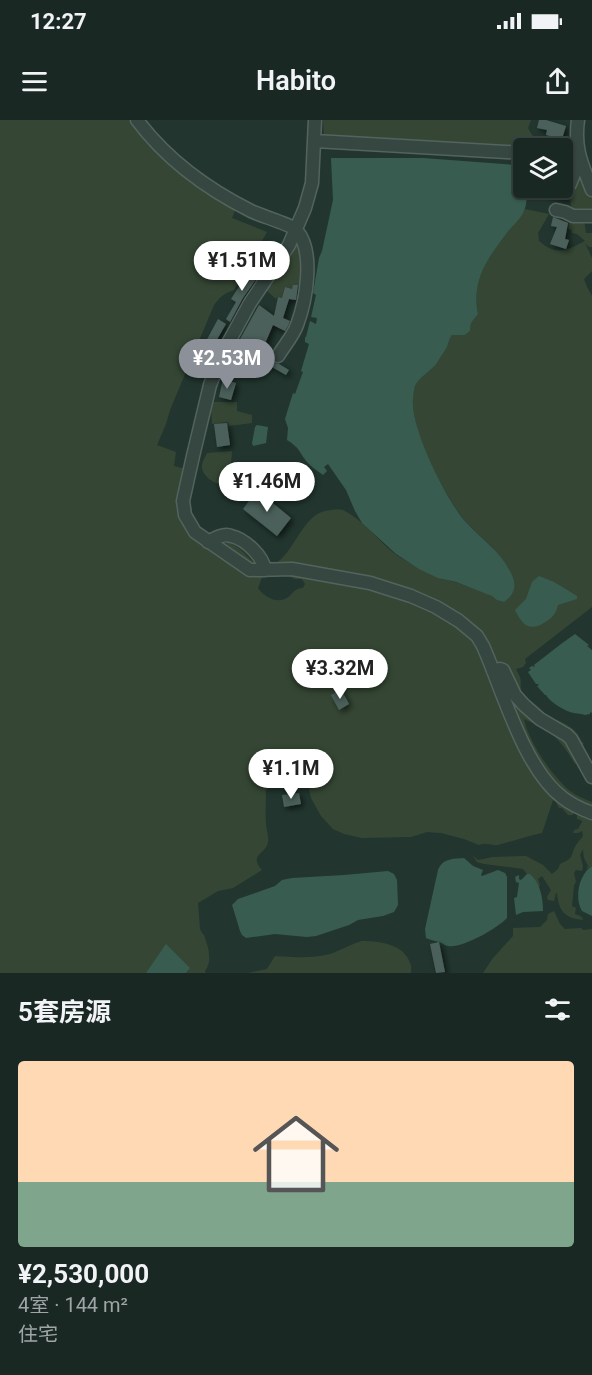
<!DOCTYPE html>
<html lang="zh">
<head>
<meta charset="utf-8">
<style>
  :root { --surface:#1a2823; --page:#23302b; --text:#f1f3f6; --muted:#9fa6a6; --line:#384441; --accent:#8c9099 }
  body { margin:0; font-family:Roboto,"Noto Sans SC",sans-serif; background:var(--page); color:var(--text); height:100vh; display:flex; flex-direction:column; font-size:22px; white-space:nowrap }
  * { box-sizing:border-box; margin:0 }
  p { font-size:20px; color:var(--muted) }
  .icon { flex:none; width:33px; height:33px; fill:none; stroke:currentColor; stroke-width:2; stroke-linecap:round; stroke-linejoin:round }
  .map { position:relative; height:853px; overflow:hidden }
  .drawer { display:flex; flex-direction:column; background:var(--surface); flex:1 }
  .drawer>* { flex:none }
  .controls { position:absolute; left:513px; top:18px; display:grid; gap:12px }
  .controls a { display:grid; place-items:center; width:60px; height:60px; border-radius:6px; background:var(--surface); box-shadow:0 2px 4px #0004,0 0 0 2px var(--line); font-size:30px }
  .price { position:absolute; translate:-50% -51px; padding:0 14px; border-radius:21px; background:#fff; color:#222; font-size:20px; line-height:39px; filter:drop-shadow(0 2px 3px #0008) }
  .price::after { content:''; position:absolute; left:50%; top:36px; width:18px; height:14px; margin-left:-9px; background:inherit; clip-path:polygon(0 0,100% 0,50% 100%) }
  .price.active { background:var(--accent); color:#fff }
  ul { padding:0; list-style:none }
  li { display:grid; align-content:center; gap:12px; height:318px; padding:0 18px }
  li+li { border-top:2px solid var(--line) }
  li span { display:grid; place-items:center; height:186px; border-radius:6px; color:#555 }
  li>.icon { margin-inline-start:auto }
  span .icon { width:108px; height:108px; fill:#fffc; stroke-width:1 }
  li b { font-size:26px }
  h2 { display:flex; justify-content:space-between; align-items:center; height:72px; padding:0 18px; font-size:26px }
  .status { display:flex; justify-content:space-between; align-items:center; height:42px; padding:0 30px; background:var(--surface); direction:ltr }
  .status svg { height:16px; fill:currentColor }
  header { display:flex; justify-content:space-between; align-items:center; height:78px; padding:0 18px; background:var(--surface); font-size:27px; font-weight:600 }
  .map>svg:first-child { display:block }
  .green { fill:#354734; fill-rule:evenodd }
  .water { fill:#385d50 }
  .building { fill:#4b615a; filter:url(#shadow) }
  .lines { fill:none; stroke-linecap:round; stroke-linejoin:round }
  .minor-casing { stroke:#53645f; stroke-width:15 }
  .minor { stroke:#364641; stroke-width:12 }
</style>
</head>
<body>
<div class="status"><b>12:27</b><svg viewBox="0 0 49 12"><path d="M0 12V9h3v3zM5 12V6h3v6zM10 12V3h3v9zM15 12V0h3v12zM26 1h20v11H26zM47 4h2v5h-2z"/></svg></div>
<header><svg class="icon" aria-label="menu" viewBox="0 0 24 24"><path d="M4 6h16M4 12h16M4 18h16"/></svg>Habito<svg class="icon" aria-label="share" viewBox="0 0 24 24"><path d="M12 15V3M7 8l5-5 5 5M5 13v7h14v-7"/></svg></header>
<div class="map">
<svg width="592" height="853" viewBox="0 0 592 853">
  <defs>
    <filter id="shadow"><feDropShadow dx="3" dy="3" stdDeviation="3" flood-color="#0009"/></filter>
  </defs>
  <rect width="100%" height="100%" fill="#22362f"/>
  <!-- green -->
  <path class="green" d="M 0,0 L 131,0 C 145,19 161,38 179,53 C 195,68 217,78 236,88 L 232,98 L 267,112 L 234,170 C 224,173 220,177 214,185 L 170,290 L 166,304 L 157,325 L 176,332 L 174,346 L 186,349 C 183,358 179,367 177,376 C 172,396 189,418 207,425 C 246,411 243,451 271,445 C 291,441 301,396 325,391 C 330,390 338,388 343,390 C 364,400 377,420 395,434 C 403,440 431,455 440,458 C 449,461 457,462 466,466 C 474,469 484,471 492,476 C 497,478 498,481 504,482 L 510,451 C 504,443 498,434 491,426 C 481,416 470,408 462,397 C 443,371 402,297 415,266 C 419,257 431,251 437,243 C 440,238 444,232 447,227 C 449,222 449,219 452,215 L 465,215 L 470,211 L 471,203 L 478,194 C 471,161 488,136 508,112 C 514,104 520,98 525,89 L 549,94 L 538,113 L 539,121 C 556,136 566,131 585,121 L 577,114 L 572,113 L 571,110 L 568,109 L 570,99 L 584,100 L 586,113 L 592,113 L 592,127 L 589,127 L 585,123 L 592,138 L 592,151 L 584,159 L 587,167 L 592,176 L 592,487 L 525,539 L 526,543 L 523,547 L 516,549 C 517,552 519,554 520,557 C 522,563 519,568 523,575 C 531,592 559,598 573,609 C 579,614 580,620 584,624 L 573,631 L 580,641 L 575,644 C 567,630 556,615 542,607 C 536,604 529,602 524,599 C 528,621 553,657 570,671 C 577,676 584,679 592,682 L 592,746 L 586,749 L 588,746 L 584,738 L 583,729 L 580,735 L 583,746 L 582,751 L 576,750 L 574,753 L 576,762 L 574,765 L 572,786 L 576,788 L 575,794 L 582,797 L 583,800 C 564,798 559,791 557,773 L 556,773 L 554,781 L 548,780 L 547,777 L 551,770 L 542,756 L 538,759 L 540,765 L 539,768 L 530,754 L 527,754 L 523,749 L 484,744 L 477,742 L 473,736 L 478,740 L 493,737 L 526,736 L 543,745 L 552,754 L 558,749 L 560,744 C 576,737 569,737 576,725 C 578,722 581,719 583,716 L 582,711 L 578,713 L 573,713 L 574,710 L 578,709 L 582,702 L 581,700 L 577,699 L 577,691 L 573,691 L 573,695 L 568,695 L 562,688 L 559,688 L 556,682 L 553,680 L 542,713 C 527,716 513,721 498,725 C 491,726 488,722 479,725 L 464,719 L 441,713 L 427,712 L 411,717 L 362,718 L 344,714 L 333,709 L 321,696 L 311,678 L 309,670 L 312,654 L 309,653 C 298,664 283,665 268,667 L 266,670 C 266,681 265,692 266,703 C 266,709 269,716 268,722 C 266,735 248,734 262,750 L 233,768 L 218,771 L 198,783 L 200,809 L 202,813 L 204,815 C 208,827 213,840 205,851 L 206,853 L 186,853 L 190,848 L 152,845 L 146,853 L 0,853 ZM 263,455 L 286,455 L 295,459 L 302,459 L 305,464 L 303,468 C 293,469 294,473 287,478 C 276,484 264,477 258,468 Z
    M 323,0 L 531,0 L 528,8 C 533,19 539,21 549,24 L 548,28 L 524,28 L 324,18 Z
    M 584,55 L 592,58 L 592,91 L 574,91 C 566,80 573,67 579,56 Z
    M 296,122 L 299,122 C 308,132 307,153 304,166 L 294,165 L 292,169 L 285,167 L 282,178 L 277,177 L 276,179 L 265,169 L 277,147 Z
    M 234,221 L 250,227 L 250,232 L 246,238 L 240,238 L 229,233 Z
    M 213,282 L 237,282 L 237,291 L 252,295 L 252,303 L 229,306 L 228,302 L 212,304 L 211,289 Z
    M 232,331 C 231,344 231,357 220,364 C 213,363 203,356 202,348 C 201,343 205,338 207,333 Z
    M 554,791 L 560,804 L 565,809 L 581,808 L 583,810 L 592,809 L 592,853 L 483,853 L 493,838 L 513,816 L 513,808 L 540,807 L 547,800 L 548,794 Z
    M 362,821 C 379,821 404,824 410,843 C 412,846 411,850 411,853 L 248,853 L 267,849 L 275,836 C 293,837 312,839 330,834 C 341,830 351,824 362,821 Z"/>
  <!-- water -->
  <path class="water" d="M 331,38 L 423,38 L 516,45 L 515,48 L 523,50 L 524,68 L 527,68 C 527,75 527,84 524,91 C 520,100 513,105 507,113 C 488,137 471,161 478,194 L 471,203 L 470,211 L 465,215 L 452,215 C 449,219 449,222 447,227 C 444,232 440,238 437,243 C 431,251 419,257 415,266 C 414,269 413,276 413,279 C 410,308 446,378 464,400 C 479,417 499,430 510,451 C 517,465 516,473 504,482 L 497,480 L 492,476 L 456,462 L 438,458 L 419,449 L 396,434 L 362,403 L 355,391 L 346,370 L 328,344 L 324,347 L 327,351 L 323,355 C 318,351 311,347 307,342 C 299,332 300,328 287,320 L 288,308 L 285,299 L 293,273 L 295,274 L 303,252 L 301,251 L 309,224 L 305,222 L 305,217 L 306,217 L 310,201 L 316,204 L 317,198 L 311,197 L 316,175 L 313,173 L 319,138 L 322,131 L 333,80 Z
    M 257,305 L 268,307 L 266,323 L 253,326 L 252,323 L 255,307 Z
    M 539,456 L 554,462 L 577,476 L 577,479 L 558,485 C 556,493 553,497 547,501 C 531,512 523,507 515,490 L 526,479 L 532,462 Z
    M 575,514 L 589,525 L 587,526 L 592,530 L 592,593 L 590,592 L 590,594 L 585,595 C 580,593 575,594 570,592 C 562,589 549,581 546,575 L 545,575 L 537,566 L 539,565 L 538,564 L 536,564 L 528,552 L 531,550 L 529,548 L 532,546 L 535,547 L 534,545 L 561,524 Z
    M 464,738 L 473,746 L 483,750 L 481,755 L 482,756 L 498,750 L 505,753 L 507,757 L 507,798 C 498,808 461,829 448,826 C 445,826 443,823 439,822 C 433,820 433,821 426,818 L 425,809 L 438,750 C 443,738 453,739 464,738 Z
    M 592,746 L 592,796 L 582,791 C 574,778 579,754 592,746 Z
    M 388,751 L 394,754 L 397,760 L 398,785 L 394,792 L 383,796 L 358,800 L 349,805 L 316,816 L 307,817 L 275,814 L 246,818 L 242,815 L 240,811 L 233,788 L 232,785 L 238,779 L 275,766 L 282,760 L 292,758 L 344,755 Z
    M 527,754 L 530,754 C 540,763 543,777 543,791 L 523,792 L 516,795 L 514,778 L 517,777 L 519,763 L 516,762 L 515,757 L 519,755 L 519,759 L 521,760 Z
    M 166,824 L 190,848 L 186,853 L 146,853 Z"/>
  <!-- building -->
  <path class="building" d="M 539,0 L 546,0 L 566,6 L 562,19 L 546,15 L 547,10 L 537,8 Z
    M 548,68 L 555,68 L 560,71 L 570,72 L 567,80 L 546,74 Z
    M 553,97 L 568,103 L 565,119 L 569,120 L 566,129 L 550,124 L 557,107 L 551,106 Z
    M 250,150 L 259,155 L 243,178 L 230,202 L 226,199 L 236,182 L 231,179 Z
    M 293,165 L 298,165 L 296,180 L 289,179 L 283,198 L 290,201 L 288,206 L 285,211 L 273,205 L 261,233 L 270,239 L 274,243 L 279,244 L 289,250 L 286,255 L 263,242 L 260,249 L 246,241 L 254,227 L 239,221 L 259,185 L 274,196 L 278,177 L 282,178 L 285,167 L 292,169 Z
    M 218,199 L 226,204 L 215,223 L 217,224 L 208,239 L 199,234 Z
    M 223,259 L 236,263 L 231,280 L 219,277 Z
    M 227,303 L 230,325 L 217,327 L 214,304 Z
    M 257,370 L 291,398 L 277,416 L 243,389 Z
    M 341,569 L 349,584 L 339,590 L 331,575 Z
    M 299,673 L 301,684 L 284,687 L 282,675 Z
    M 439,822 L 445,852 L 436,853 L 430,824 Z"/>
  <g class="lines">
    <defs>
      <path id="minor" d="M 137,0 C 167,40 207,69 251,91 C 261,96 293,105 297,111 C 315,132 306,181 297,205 C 293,216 284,226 278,236
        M 315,0 L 312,63 L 305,88 L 289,125 L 250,183 L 221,236 L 210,265 L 193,336 L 183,381 L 185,395 L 195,412 L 250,450 L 292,449 L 370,463 L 411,476 L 436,487 L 459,501 L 477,516 L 483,526 C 503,571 524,649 563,678 C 572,685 581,689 592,693
        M 578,0 C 574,29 582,44 592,70
        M 315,21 L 524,33
        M 562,35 L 578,36
        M 562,63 L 570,64 L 576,49 L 582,44
        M 556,90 L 565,92 L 573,96 L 592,96
        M 208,422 C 215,418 224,413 231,416 C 245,419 263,436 265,450
        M 493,551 L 500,549 L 503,550 L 515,575 L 524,585 L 540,599 L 567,615 L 571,619 L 592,657"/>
    </defs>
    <!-- minor casing -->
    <use href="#minor" class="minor-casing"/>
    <!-- minor -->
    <use href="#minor" class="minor"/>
  </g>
</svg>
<div class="controls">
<a><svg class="icon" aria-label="layers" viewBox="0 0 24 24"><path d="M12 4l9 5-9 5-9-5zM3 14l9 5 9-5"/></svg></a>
</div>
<b class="price" style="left:242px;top:172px">¥1.51M</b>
<b class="price active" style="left:227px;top:270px">¥2.53M</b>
<b class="price" style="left:267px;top:393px">¥1.46M</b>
<b class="price" style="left:340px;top:580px">¥3.32M</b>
<b class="price" style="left:291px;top:680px">¥1.1M</b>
</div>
<section class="drawer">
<h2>5套房源<svg class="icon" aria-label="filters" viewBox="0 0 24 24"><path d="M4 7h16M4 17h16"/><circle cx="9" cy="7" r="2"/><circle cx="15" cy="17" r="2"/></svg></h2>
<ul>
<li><span style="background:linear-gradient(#ffd9b3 65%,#7fa58c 0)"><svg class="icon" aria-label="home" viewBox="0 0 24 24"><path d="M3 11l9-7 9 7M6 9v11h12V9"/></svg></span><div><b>¥2,530,000</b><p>4室 · 144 m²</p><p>住宅</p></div></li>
</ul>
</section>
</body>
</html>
